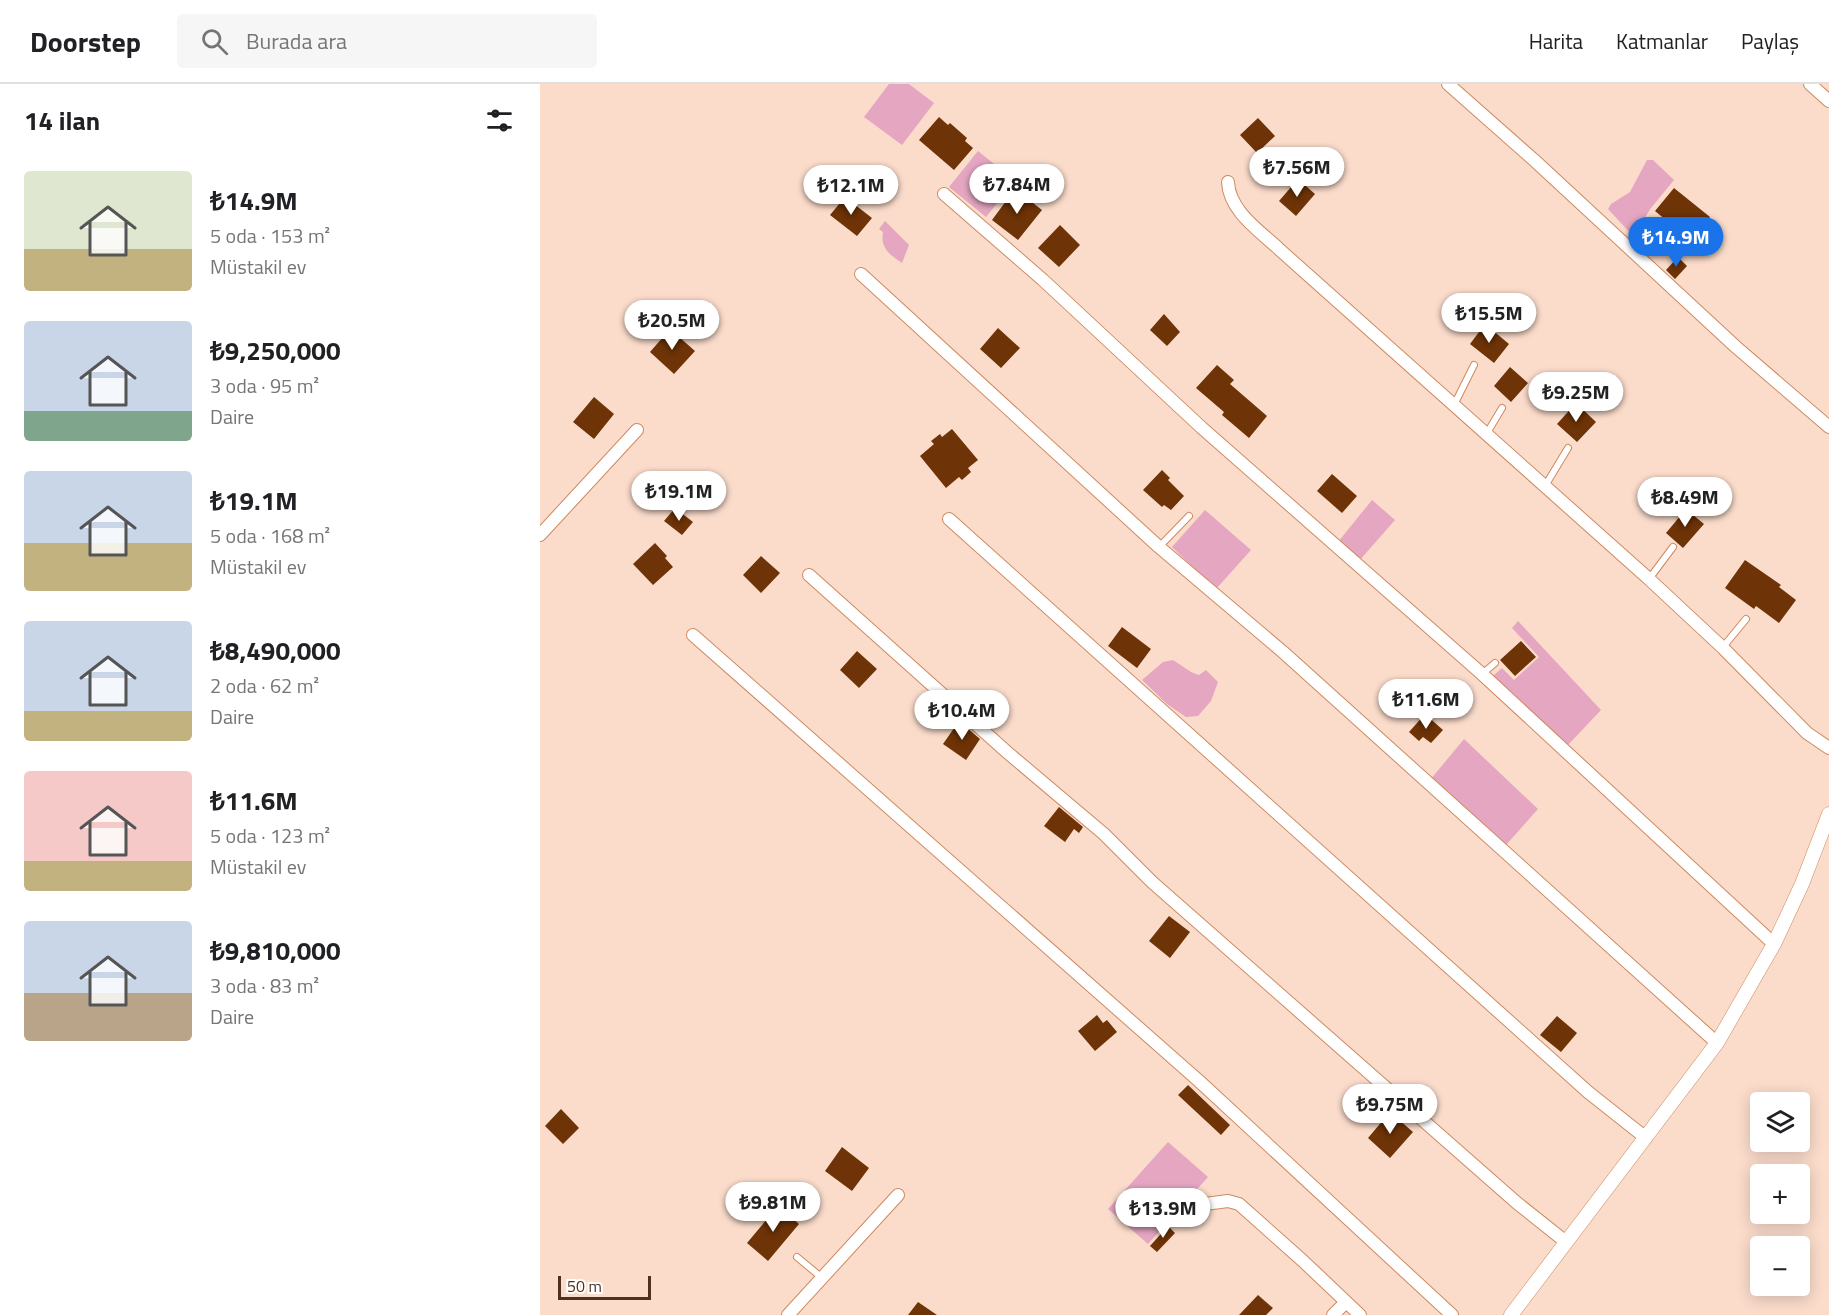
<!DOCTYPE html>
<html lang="tr">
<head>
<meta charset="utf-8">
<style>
  :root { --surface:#fff; --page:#f6f6f6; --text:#202124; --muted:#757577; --line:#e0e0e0; --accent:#1a73e8 }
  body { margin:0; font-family:"Titillium Web",sans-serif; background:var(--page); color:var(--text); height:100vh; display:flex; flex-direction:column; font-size:22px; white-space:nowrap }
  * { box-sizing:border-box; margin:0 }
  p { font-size:20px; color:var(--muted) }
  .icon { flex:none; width:33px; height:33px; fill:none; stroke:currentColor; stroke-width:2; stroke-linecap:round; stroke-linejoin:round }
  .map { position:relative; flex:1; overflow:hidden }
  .sheet { display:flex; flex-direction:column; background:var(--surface); width:540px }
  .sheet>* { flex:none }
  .buttons { position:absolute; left:1210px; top:1008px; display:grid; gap:12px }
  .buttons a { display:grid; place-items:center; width:60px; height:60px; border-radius:6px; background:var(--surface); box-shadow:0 3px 15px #0003; font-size:30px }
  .scale { position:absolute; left:18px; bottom:15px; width:93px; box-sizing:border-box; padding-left:6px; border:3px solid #4d301e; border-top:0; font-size:16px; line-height:21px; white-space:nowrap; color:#4d301e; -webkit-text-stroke:4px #fff; paint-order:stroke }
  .price { position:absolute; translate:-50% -51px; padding:0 14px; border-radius:21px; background:#fff; color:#222; font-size:20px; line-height:39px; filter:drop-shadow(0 2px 3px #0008) }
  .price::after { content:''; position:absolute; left:50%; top:36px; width:18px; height:14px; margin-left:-9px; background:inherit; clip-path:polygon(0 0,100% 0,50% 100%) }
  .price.selected { background:var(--accent); color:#fff }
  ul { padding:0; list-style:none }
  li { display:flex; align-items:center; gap:18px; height:150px; padding:0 24px }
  li span { display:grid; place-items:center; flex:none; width:168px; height:120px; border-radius:6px; color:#555 }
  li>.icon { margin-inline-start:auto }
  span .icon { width:72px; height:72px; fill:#fffc; stroke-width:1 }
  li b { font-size:26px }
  h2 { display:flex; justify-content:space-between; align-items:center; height:72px; padding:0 24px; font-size:26px }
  header { display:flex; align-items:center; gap:36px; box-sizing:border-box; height:84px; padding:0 30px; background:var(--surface); border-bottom:2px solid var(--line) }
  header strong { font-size:28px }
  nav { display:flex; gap:33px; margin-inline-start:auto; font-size:21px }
  .search { width:420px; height:54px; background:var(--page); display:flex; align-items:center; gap:15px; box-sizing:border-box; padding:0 21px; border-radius:6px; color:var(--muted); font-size:22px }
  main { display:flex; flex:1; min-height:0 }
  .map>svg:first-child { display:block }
  .green { fill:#e4a6c1 }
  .building { fill:#6e3306 }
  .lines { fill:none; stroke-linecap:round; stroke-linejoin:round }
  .service-casing { stroke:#cf895f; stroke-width:8 }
  .minor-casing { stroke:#cf895f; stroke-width:14 }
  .tertiary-casing { stroke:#cf895f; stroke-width:15 }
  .service { stroke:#fff; stroke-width:6 }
  .minor { stroke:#fff; stroke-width:12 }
  .tertiary { stroke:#fff; stroke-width:14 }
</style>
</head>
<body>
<header>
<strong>Doorstep</strong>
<div class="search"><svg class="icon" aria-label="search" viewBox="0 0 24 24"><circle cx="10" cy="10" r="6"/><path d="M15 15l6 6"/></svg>Burada ara</div>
<nav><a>Harita</a><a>Katmanlar</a><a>Paylaş</a></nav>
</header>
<main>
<section class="sheet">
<h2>14 ilan<svg class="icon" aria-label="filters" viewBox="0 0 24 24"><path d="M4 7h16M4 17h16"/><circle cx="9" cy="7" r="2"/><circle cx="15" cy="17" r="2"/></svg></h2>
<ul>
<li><span style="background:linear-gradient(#dfe7d0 65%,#c2b280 0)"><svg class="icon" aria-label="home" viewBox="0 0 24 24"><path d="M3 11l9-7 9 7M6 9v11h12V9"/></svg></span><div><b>₺14.9M</b><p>5 oda · 153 m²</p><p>Müstakil ev</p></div></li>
<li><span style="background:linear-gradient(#c9d6e8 75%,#7fa58c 0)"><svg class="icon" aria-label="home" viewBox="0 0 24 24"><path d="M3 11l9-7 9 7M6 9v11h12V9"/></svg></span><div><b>₺9,250,000</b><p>3 oda · 95 m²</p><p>Daire</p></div></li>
<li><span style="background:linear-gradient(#c9d6e8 60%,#c2b280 0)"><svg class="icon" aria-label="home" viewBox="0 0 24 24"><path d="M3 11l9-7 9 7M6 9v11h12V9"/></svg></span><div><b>₺19.1M</b><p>5 oda · 168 m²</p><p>Müstakil ev</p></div></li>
<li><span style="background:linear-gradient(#c9d6e8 75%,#c2b280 0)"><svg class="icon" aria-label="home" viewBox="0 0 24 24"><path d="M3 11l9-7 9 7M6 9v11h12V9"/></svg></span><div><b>₺8,490,000</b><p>2 oda · 62 m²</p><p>Daire</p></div></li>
<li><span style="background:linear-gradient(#f6c9c9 75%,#c2b280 0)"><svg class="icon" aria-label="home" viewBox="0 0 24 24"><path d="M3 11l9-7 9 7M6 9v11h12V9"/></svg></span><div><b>₺11.6M</b><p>5 oda · 123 m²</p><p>Müstakil ev</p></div></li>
<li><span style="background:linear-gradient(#c9d6e8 60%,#b9a48a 0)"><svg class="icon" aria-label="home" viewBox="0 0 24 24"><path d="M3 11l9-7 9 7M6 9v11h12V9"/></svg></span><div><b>₺9,810,000</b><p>3 oda · 83 m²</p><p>Daire</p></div></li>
</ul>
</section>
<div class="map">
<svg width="1289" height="1231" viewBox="0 0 1289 1231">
  <rect width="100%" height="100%" fill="#fbdccb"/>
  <!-- green -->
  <path class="green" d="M 349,0 L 369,0 L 394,19 L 362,61 L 324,33 Z
    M 438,67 L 475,97 L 446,133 L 409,103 Z
    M 1107,76 L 1113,76 L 1134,96 L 1111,124 L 1093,152 L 1068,125 L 1071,120 L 1090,108 Z
    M 345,137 L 369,161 L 362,179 C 350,171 340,164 343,148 L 339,145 Z
    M 832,416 L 855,436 L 819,477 L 798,458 Z
    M 665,426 L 711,466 L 676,505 L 632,463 Z
    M 978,537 L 1061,626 L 1028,661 L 953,592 L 962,584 L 974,596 L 999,573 L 972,544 Z
    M 633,576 L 651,588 L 659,591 L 666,586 L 678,598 L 671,617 L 658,632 L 646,633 L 627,620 L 602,596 L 623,578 Z
    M 924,655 L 998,725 L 966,761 L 890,696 Z
    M 628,1058 L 668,1093 L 608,1160 L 568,1125 Z"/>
  <!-- building -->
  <path class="building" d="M 399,33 L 408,41 L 410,39 L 427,54 L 425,57 L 433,64 L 414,86 L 379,56 Z
    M 718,34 L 735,52 L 717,69 L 700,51 Z
    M 758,95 L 775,110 L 756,132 L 739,117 Z
    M 1134,104 L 1170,133 L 1150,156 L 1115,127 Z
    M 475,105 L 502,126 L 478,156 L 452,136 Z
    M 305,113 L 332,134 L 317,152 L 290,131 Z
    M 520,141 L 540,161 L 519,183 L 498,164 Z
    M 1138,173 L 1147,182 L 1135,195 L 1126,186 Z
    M 624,230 L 640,248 L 627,262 L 610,246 Z
    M 945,240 L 969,260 L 954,279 L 930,260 Z
    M 458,244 L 480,264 L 461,284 L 440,265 Z
    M 130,245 L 155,267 L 134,290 L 110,268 Z
    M 677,281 L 694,296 L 690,300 L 727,332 L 709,354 L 682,331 L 684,328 L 656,304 Z
    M 970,283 L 988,299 L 971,318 L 954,302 Z
    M 54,313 L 74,330 L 54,355 L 33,338 Z
    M 1036,319 L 1056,338 L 1037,358 L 1017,340 Z
    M 412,345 L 438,376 L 428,384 L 431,388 L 422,396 L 419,393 L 406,404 L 380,372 L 394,360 L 391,357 L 400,350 L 402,353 Z
    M 622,386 L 630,394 L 628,396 L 644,412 L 631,426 L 624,421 L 622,423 L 603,406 Z
    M 158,389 L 180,409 L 164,426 L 142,406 Z
    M 792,390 L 817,412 L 802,429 L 777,407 Z
    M 135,424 L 153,438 L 142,451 L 124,437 Z
    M 1146,425 L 1164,440 L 1143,464 L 1126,449 Z
    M 115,459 L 127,472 L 125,474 L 133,483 L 113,501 L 93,480 Z
    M 221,472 L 240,489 L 221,509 L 203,491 Z
    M 1205,476 L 1241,501 L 1239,503 L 1256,516 L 1239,539 L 1216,522 L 1214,525 L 1185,504 Z
    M 582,543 L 611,565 L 597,584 L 568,562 Z
    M 981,557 L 996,573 L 975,592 L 960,576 Z
    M 317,567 L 337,585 L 319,604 L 300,586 Z
    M 885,630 L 903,646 L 891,659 L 883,653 L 879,657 L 869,648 Z
    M 419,637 L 440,655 L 426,676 L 403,660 Z
    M 519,723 L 543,743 L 539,749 L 534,745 L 525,758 L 504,742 Z
    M 629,832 L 650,848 L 630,874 L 609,857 Z
    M 557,931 L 563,939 L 567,936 L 577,948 L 555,967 L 538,947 Z
    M 1017,932 L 1037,949 L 1021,968 L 1000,951 Z
    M 648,1001 L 690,1041 L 681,1051 L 638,1011 Z
    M 21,1025 L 39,1044 L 23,1060 L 5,1042 Z
    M 850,1028 L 873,1048 L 850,1074 L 828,1054 Z
    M 302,1063 L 329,1084 L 312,1107 L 285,1087 Z
    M 238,1122 L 259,1140 L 228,1177 L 207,1159 Z
    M 628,1142 L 635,1149 L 617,1168 L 610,1162 Z
    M 718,1211 L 733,1224 L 726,1231 L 699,1231 Z
    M 378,1218 L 397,1231 L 368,1231 Z"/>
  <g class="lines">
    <defs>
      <path id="service" d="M 914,321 L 934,281
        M 947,349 L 962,324
        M 1005,402 L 1028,364
        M 619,463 L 649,432
        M 1109,495 L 1133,463
        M 1183,563 L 1206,535
        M 942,590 L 955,579
        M 257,1173 L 281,1193"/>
      <path id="minor" d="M 908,0 L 994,76 L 1196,263 L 1289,343
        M 1270,0 L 1289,17
        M 688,98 C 689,127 720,147 740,166 L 1109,495 L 1183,564 L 1267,649 L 1289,664
        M 404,110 L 503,196 L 662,344 L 942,590 L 1234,860
        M 321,190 L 619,463 L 743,568 L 1177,959
        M 409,435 L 1048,1008 L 1106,1054
        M 0,451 L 97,346
        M 269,491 L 468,669 L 564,750 L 612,798 L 977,1119 L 1026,1158
        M 153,551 L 659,997 L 912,1231
        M 665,1120 L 688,1117 L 699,1120 L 763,1177 L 820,1231
        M 248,1231 L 358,1111
        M 793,1231 L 806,1218"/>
      <path id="tertiary" d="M 971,1231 L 1177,959 L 1234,860 L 1262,800 L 1289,730"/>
    </defs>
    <!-- service casing -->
    <use href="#service" class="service-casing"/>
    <!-- minor casing -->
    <use href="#minor" class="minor-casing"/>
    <!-- tertiary casing -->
    <use href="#tertiary" class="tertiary-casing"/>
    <!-- service -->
    <use href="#service" class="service"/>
    <!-- minor -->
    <use href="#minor" class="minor"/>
    <!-- tertiary -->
    <use href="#tertiary" class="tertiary"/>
  </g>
</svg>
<div class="buttons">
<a><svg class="icon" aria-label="layers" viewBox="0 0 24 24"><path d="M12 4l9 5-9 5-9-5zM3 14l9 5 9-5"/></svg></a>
<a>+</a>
<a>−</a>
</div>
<div class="scale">50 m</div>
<b class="price" style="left:757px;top:114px">₺7.56M</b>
<b class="price" style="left:477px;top:131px">₺7.84M</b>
<b class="price" style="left:311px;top:132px">₺12.1M</b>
<b class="price selected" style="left:1136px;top:184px">₺14.9M</b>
<b class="price" style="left:949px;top:260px">₺15.5M</b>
<b class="price" style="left:132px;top:267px">₺20.5M</b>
<b class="price" style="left:1036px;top:339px">₺9.25M</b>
<b class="price" style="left:139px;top:438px">₺19.1M</b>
<b class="price" style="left:1145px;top:444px">₺8.49M</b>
<b class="price" style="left:886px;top:646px">₺11.6M</b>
<b class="price" style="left:422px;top:657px">₺10.4M</b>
<b class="price" style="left:850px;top:1051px">₺9.75M</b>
<b class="price" style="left:233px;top:1149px">₺9.81M</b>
<b class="price" style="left:623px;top:1155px">₺13.9M</b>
</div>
</main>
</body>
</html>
